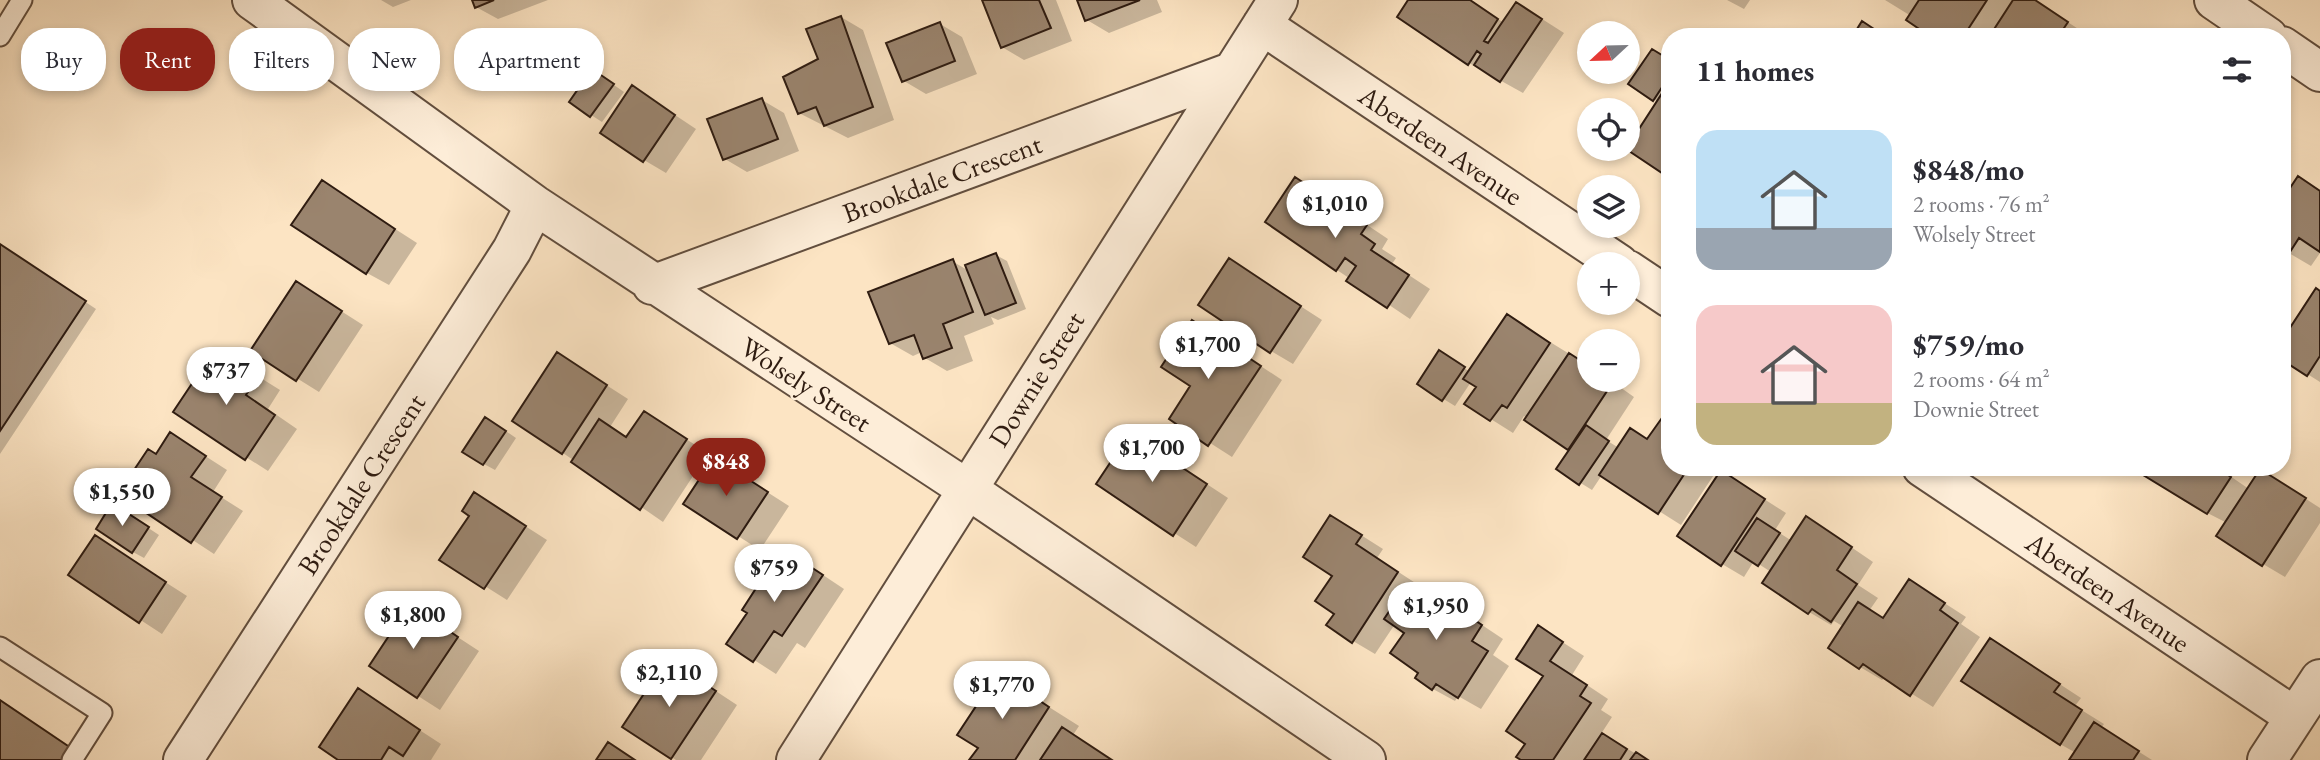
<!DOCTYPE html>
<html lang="en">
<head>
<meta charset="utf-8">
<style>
  :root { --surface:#fff; --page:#f7f7f7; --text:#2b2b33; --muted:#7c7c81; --accent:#8f2418 }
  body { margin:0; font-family:"EB Garamond",serif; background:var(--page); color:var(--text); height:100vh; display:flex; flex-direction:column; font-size:26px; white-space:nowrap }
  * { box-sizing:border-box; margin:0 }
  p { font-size:23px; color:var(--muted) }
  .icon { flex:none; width:38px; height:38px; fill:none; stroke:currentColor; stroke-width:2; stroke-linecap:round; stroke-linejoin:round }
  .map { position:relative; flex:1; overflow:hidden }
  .details { position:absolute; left:1661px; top:28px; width:630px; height:448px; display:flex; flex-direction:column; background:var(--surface); border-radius:28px; box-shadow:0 4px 10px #0003 }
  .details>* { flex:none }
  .top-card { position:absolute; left:21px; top:28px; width:665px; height:63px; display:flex; gap:14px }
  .needle { width:46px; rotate:248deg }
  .controls { position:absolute; left:1577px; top:21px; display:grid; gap:14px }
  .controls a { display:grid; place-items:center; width:63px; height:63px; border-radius:50%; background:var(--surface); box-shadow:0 4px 10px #0003; font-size:35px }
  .price { position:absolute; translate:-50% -60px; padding:0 16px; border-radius:24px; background:#fff; color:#222; font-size:23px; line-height:46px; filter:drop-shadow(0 2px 4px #0008) }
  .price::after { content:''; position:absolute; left:50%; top:42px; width:21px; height:16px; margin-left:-10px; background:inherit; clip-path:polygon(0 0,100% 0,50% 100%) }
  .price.selected { background:var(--accent); color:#fff }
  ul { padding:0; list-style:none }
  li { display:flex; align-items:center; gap:21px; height:175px; padding:0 35px }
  li span { display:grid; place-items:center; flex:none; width:196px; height:140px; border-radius:21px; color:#555 }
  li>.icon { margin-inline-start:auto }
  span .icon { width:84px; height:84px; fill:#fffc; stroke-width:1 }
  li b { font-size:30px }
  h2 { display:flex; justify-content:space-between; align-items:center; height:84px; padding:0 35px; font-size:30px }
  .tag { padding:0 24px; border-radius:28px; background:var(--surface); box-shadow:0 4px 10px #0003; font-size:24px; line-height:63px }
  .tag.selected { background:var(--accent); color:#fff }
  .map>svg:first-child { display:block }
  .shadow { fill:#0003 }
  .building { fill:#9a846e; stroke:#2f1c11; stroke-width:2 }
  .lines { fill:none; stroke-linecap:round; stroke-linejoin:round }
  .lane-casing { stroke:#624e3e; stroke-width:23 }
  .street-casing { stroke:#624e3e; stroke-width:42 }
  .lane { stroke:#fdedd8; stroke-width:19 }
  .street { stroke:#fdedd8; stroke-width:38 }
  .labels { text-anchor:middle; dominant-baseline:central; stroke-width:5; stroke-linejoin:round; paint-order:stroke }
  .street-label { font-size:28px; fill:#2f1c11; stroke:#fdedd8 }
</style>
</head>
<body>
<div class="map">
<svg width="2320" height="760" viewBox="0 0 2320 760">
  <rect width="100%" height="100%" fill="#fce4c3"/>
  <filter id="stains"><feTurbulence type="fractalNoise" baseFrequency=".00286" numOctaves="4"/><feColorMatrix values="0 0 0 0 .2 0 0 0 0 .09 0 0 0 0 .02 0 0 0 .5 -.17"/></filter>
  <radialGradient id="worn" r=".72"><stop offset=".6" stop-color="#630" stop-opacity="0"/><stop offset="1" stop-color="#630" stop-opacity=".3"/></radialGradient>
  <!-- shadow -->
  <path class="shadow" d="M 381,0 L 411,0 L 393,7 Z
    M 473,0 L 548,0 L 498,19 L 476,7 Z
    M 984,0 L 1056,0 L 1072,41 L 1024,60 L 1002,47 Z
    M 1079,0 L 1157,0 L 1162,12 L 1109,33 L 1087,20 Z
    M 1411,0 L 1470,0 L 1504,23 L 1539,17 L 1564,33 L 1523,93 L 1469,63 Z
    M 1727,0 L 1750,0 L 1744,9 Z
    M 1885,0 L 2034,0 L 2089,36 L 1935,37 L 1911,16 Z
    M 841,17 L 863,30 L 894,120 L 848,138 L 799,113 Z
    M 940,24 L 962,37 L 977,74 L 926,94 L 904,81 Z
    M 1670,61 L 1670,176 L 1628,148 L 1658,102 L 1630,84 Z
    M 604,78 L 624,92 L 602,122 L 571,102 Z
    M 633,87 L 696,129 L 666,173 L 644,160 Z
    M 762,100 L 784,113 L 799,151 L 747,172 L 725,159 Z
    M 2298,178 L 2320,191 L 2320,253 L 2311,266 L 2282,249 L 2282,203 Z
    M 322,182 L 417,243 L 389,285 L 367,273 Z
    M 1318,192 L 1388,239 L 1382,249 L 1396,258 L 1392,264 L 1430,289 L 1410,319 L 1337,270 Z
    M 0,245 L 96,309 L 0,454 Z
    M 996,255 L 1007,261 L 1026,309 L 998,320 L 991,317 L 994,324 L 964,336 L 973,361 L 947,371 L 925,358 L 922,352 L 913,356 L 890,343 L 952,261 L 969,271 Z
    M 1229,260 L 1322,320 L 1293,364 L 1271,351 Z
    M 297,283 L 363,325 L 319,392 L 253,351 Z
    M 2320,292 L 2320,382 L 2282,358 L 2282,343 Z
    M 1529,329 L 1589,366 L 1589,380 L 1610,380 L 1634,397 L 1606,440 L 1619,448 L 1670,467 L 1719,467 L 1681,525 L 1602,475 L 1592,490 L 1558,469 L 1571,449 L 1524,416 L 1513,433 L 1467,404 L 1478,387 L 1471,382 L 1455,406 L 1419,384 L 1451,359 L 1470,372 Z
    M 1214,335 L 1282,380 L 1232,457 L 1171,418 L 1192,386 Z
    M 558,354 L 628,399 L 610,427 L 628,438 L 645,413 L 708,453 L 663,522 L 563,453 Z
    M 224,355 L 280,390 L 268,409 L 297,429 L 268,471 L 175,412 L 212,374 Z
    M 497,425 L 516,438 L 495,470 L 484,464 Z
    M 171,434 L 227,470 L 213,492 L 243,511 L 214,554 L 121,493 L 157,456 Z
    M 1152,448 L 1228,498 L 1196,547 L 1098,484 Z
    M 715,459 L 789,506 L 760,550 L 686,503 Z
    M 2133,467 L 2226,467 L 2233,472 L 2230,476 L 2249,489 L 2283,484 L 2320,508 L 2320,523 L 2285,577 L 2263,564 L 2227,523 L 2184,501 Z
    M 1722,472 L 1786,513 L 1775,530 L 1792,541 L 1829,532 L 1873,562 L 1858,585 L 1878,598 L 1869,611 L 1884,620 L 1932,595 L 1966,617 L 1961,624 L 1980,637 L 1933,707 L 1885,677 L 1882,680 L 1860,667 L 1844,627 L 1834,621 L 1831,625 L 1809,612 L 1771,572 L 1754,561 L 1744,577 L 1722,564 Z
    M 475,494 L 547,540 L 507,600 L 442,559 L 471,515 Z
    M 124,512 L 159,535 L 144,558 L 133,552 Z
    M 1353,530 L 1383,549 L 1377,558 L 1420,586 L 1416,592 L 1445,610 L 1470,617 L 1503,639 L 1493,655 L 1509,666 L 1481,709 L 1458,696 L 1455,701 L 1433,689 L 1421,672 L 1406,632 L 1395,624 L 1375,654 L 1353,641 L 1336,613 L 1334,576 Z
    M 95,537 L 187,596 L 162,634 L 70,574 Z
    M 805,563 L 844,589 L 805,648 L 797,643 L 776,674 L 729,644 Z
    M 410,606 L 479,651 L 440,710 L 371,666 Z
    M 1539,627 L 1584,656 L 1572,675 L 1608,699 L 1601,710 L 1612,717 L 1601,734 L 1647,760 L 1524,760 L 1527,743 L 1508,731 L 1543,675 Z
    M 2012,653 L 2081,698 L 2075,706 L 2104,724 L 2101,728 L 2152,760 L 2071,760 L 2076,753 L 2060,744 Z
    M 690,674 L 737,705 L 701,760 L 676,760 L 625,726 Z
    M 998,675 L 1079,726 L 1073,735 L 1112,760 L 971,760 L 980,747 Z
    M 358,690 L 441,744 L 431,760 L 341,760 Z"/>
  <!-- building -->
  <path class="building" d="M 472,0 L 494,0 L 475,8 Z
    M 982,0 L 1039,0 L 1051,28 L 1001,48 Z
    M 1077,0 L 1140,0 L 1085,21 Z
    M 1408,0 L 1470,0 L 1498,19 L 1484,41 L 1488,43 L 1516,2 L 1542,19 L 1500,82 L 1474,65 L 1481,54 L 1477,51 L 1468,65 L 1397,17 Z
    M 1919,0 L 1987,0 L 1963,37 L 1931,37 L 1906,20 Z
    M 2013,0 L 2035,0 L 2068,22 L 2058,37 L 1989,37 Z
    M 841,16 L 873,107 L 824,126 L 816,107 L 798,114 L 783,77 L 818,59 L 806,29 Z
    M 1862,21 L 1886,37 L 1852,37 Z
    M 940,22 L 955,61 L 902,82 L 886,43 Z
    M 1652,49 L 1670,60 L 1670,75 L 1653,101 L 1628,84 Z
    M 592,69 L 614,84 L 590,117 L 569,102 Z
    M 1670,81 L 1670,174 L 1668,177 L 1626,149 Z
    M 632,85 L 675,115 L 643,162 L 600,133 Z
    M 762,98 L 778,139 L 723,160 L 707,119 Z
    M 2298,176 L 2320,191 L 2320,252 L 2299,238 L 2288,255 L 2282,251 L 2282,200 Z
    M 1295,177 L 1367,225 L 1361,234 L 1375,244 L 1371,250 L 1409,275 L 1387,308 L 1346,281 L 1356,266 L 1345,258 L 1336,271 L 1265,222 Z
    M 322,180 L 395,229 L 366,274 L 291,225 Z
    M 0,244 L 86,301 L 0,431 Z
    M 996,253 L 1016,303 L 985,315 L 965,265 Z
    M 1229,258 L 1301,306 L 1270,353 L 1198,305 Z
    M 953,259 L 973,312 L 943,324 L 952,348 L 923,359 L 914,335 L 889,344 L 868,292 Z
    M 296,281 L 342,311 L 296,381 L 250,351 Z
    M 2316,288 L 2320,291 L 2320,356 L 2307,376 L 2282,360 L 2282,340 Z
    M 1507,314 L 1550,343 L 1507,408 L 1502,405 L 1490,421 L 1464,404 L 1476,387 L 1463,379 Z
    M 1192,320 L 1261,366 L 1208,446 L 1169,419 L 1190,386 L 1161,367 Z
    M 1439,350 L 1465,367 L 1442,401 L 1417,384 Z
    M 557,352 L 607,385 L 562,454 L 512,421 Z
    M 224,353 L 258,376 L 246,395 L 275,415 L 245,460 L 173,412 L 203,367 L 211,372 Z
    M 1569,353 L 1589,366 L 1589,380 L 1613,382 L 1568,450 L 1524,420 Z
    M 644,411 L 687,439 L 640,510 L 571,462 L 599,419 L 626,437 Z
    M 1664,415 L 1670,419 L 1670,467 L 1689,467 L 1658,514 L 1599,475 L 1630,428 L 1647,439 Z
    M 485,417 L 506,431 L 483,465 L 462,452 Z
    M 1586,425 L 1609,441 L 1579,485 L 1556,469 Z
    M 170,432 L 206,456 L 191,477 L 222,497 L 191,543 L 118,494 L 148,449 L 156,454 Z
    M 1130,433 L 1207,484 L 1173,536 L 1096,484 Z
    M 714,457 L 768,492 L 737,539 L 683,504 Z
    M 2130,467 L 2216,467 L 2231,477 L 2207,514 Z
    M 2260,469 L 2306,498 L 2262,566 L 2216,536 Z
    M 1721,470 L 1765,499 L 1721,566 L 1677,536 Z
    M 474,492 L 526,526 L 484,589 L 439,560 L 469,516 L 462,511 Z
    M 112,503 L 149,527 L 132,553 L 96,529 Z
    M 1330,515 L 1362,535 L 1356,544 L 1398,572 L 1352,643 L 1326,625 L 1334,614 L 1315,601 L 1332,576 L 1303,557 Z
    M 1806,516 L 1852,547 L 1837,570 L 1857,584 L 1831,622 L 1812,609 L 1808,614 L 1762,583 Z
    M 1757,518 L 1780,533 L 1758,566 L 1735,551 Z
    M 95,535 L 166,582 L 139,623 L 68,575 Z
    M 782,548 L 823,575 L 782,636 L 774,631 L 753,662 L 726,644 L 747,613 L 742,610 Z
    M 1909,579 L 1945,603 L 1940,610 L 1958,623 L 1910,696 L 1863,664 L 1859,669 L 1828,648 L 1858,602 L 1883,618 Z
    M 1407,585 L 1430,600 L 1424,609 L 1437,618 L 1448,602 L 1482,625 L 1472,641 L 1488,651 L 1458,698 L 1436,684 L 1432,690 L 1415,678 L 1418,673 L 1390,653 L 1404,633 L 1384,619 Z
    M 410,604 L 458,637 L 417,698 L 369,666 Z
    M 1538,625 L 1563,642 L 1550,661 L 1587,685 L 1580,696 L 1591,703 L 1553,760 L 1521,760 L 1516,757 L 1525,744 L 1506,731 L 1543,676 L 1516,659 Z
    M 1990,638 L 2060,684 L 2054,692 L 2082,710 L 2060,745 L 1961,681 Z
    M 667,659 L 716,691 L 671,759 L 622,727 Z
    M 998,673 L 1049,707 L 1015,760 L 969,760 L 978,748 L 957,735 Z
    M 358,688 L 420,730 L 403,756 L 389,747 L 381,760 L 338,760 L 319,747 Z
    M 0,700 L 71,748 L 63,760 L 0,760 Z
    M 2094,722 L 2139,751 L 2133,760 L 2069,760 Z
    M 1062,727 L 1112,760 L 1040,760 Z
    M 1602,733 L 1627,749 L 1620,760 L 1584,760 Z
    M 608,742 L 635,760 L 596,760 Z
    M 1636,752 L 1648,760 L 1630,760 Z"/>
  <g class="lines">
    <defs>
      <path id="lane" d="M 0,36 L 22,0
        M 0,647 L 102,713 L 72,760"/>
      <path id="street" d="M 252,0 L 535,205 L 967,489 L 1366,760
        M 2214,0 L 2268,37
        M 1262,25 L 1619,264
        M 2282,46 L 2320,72
        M 1628,270 L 1670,298
        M 652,285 L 1231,72
        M 1922,467 L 2295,717
        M 183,760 L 512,250 L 535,205
        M 796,760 L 1278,0
        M 2267,760 L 2320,679"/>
    </defs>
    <!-- lane casing -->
    <use href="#lane" class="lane-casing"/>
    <!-- street casing -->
    <use href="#street" class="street-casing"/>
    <!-- lane -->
    <use href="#lane" class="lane"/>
    <!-- street -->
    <use href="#street" class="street"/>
  </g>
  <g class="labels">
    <!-- street labels -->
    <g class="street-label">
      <text transform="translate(1441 145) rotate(34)">Aberdeen Avenue</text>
      <text transform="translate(942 178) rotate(-20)">Brookdale Crescent</text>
      <text transform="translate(1036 379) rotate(-58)">Downie Street</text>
      <text transform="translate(806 384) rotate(33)">Wolsely Street</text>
      <text transform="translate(361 484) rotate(-57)">Brookdale Crescent</text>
      <text transform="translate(2108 592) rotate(34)">Aberdeen Avenue</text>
    </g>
  </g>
  <rect width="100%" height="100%" filter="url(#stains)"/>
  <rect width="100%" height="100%" fill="url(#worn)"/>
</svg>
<div class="controls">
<a><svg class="needle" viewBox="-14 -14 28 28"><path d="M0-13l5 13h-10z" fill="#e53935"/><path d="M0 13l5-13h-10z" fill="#7c7c81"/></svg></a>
<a><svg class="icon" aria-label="locate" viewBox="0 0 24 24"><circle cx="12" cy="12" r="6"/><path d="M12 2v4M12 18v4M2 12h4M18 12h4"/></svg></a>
<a><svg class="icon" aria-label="layers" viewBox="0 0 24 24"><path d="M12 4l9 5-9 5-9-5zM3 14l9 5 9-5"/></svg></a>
<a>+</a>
<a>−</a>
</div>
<b class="price" style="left:1335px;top:240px">$1,010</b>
<b class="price" style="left:1208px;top:381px">$1,700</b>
<b class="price" style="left:226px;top:407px">$737</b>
<b class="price" style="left:1152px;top:484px">$1,700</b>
<b class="price selected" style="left:726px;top:498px">$848</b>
<b class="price" style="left:122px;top:528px">$1,550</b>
<b class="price" style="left:774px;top:604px">$759</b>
<b class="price" style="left:1436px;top:642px">$1,950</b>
<b class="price" style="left:413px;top:651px">$1,800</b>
<b class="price" style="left:669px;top:709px">$2,110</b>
<b class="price" style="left:1002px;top:721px">$1,770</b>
<div class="top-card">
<a class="tag">Buy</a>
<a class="tag selected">Rent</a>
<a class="tag">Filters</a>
<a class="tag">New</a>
<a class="tag">Apartment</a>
</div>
<section class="details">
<h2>11 homes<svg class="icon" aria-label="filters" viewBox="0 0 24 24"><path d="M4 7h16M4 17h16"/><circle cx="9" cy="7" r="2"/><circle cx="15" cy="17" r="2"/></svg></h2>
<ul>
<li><span style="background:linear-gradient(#bfe0f5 70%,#9aa5b1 0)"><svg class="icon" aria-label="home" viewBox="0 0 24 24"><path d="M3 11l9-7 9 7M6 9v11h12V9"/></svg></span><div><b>$848/mo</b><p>2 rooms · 76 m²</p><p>Wolsely Street</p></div></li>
<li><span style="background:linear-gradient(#f6c9c9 70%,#c2b280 0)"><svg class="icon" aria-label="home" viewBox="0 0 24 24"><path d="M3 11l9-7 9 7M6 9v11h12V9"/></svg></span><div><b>$759/mo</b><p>2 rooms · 64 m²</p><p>Downie Street</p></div></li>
</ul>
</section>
</div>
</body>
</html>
